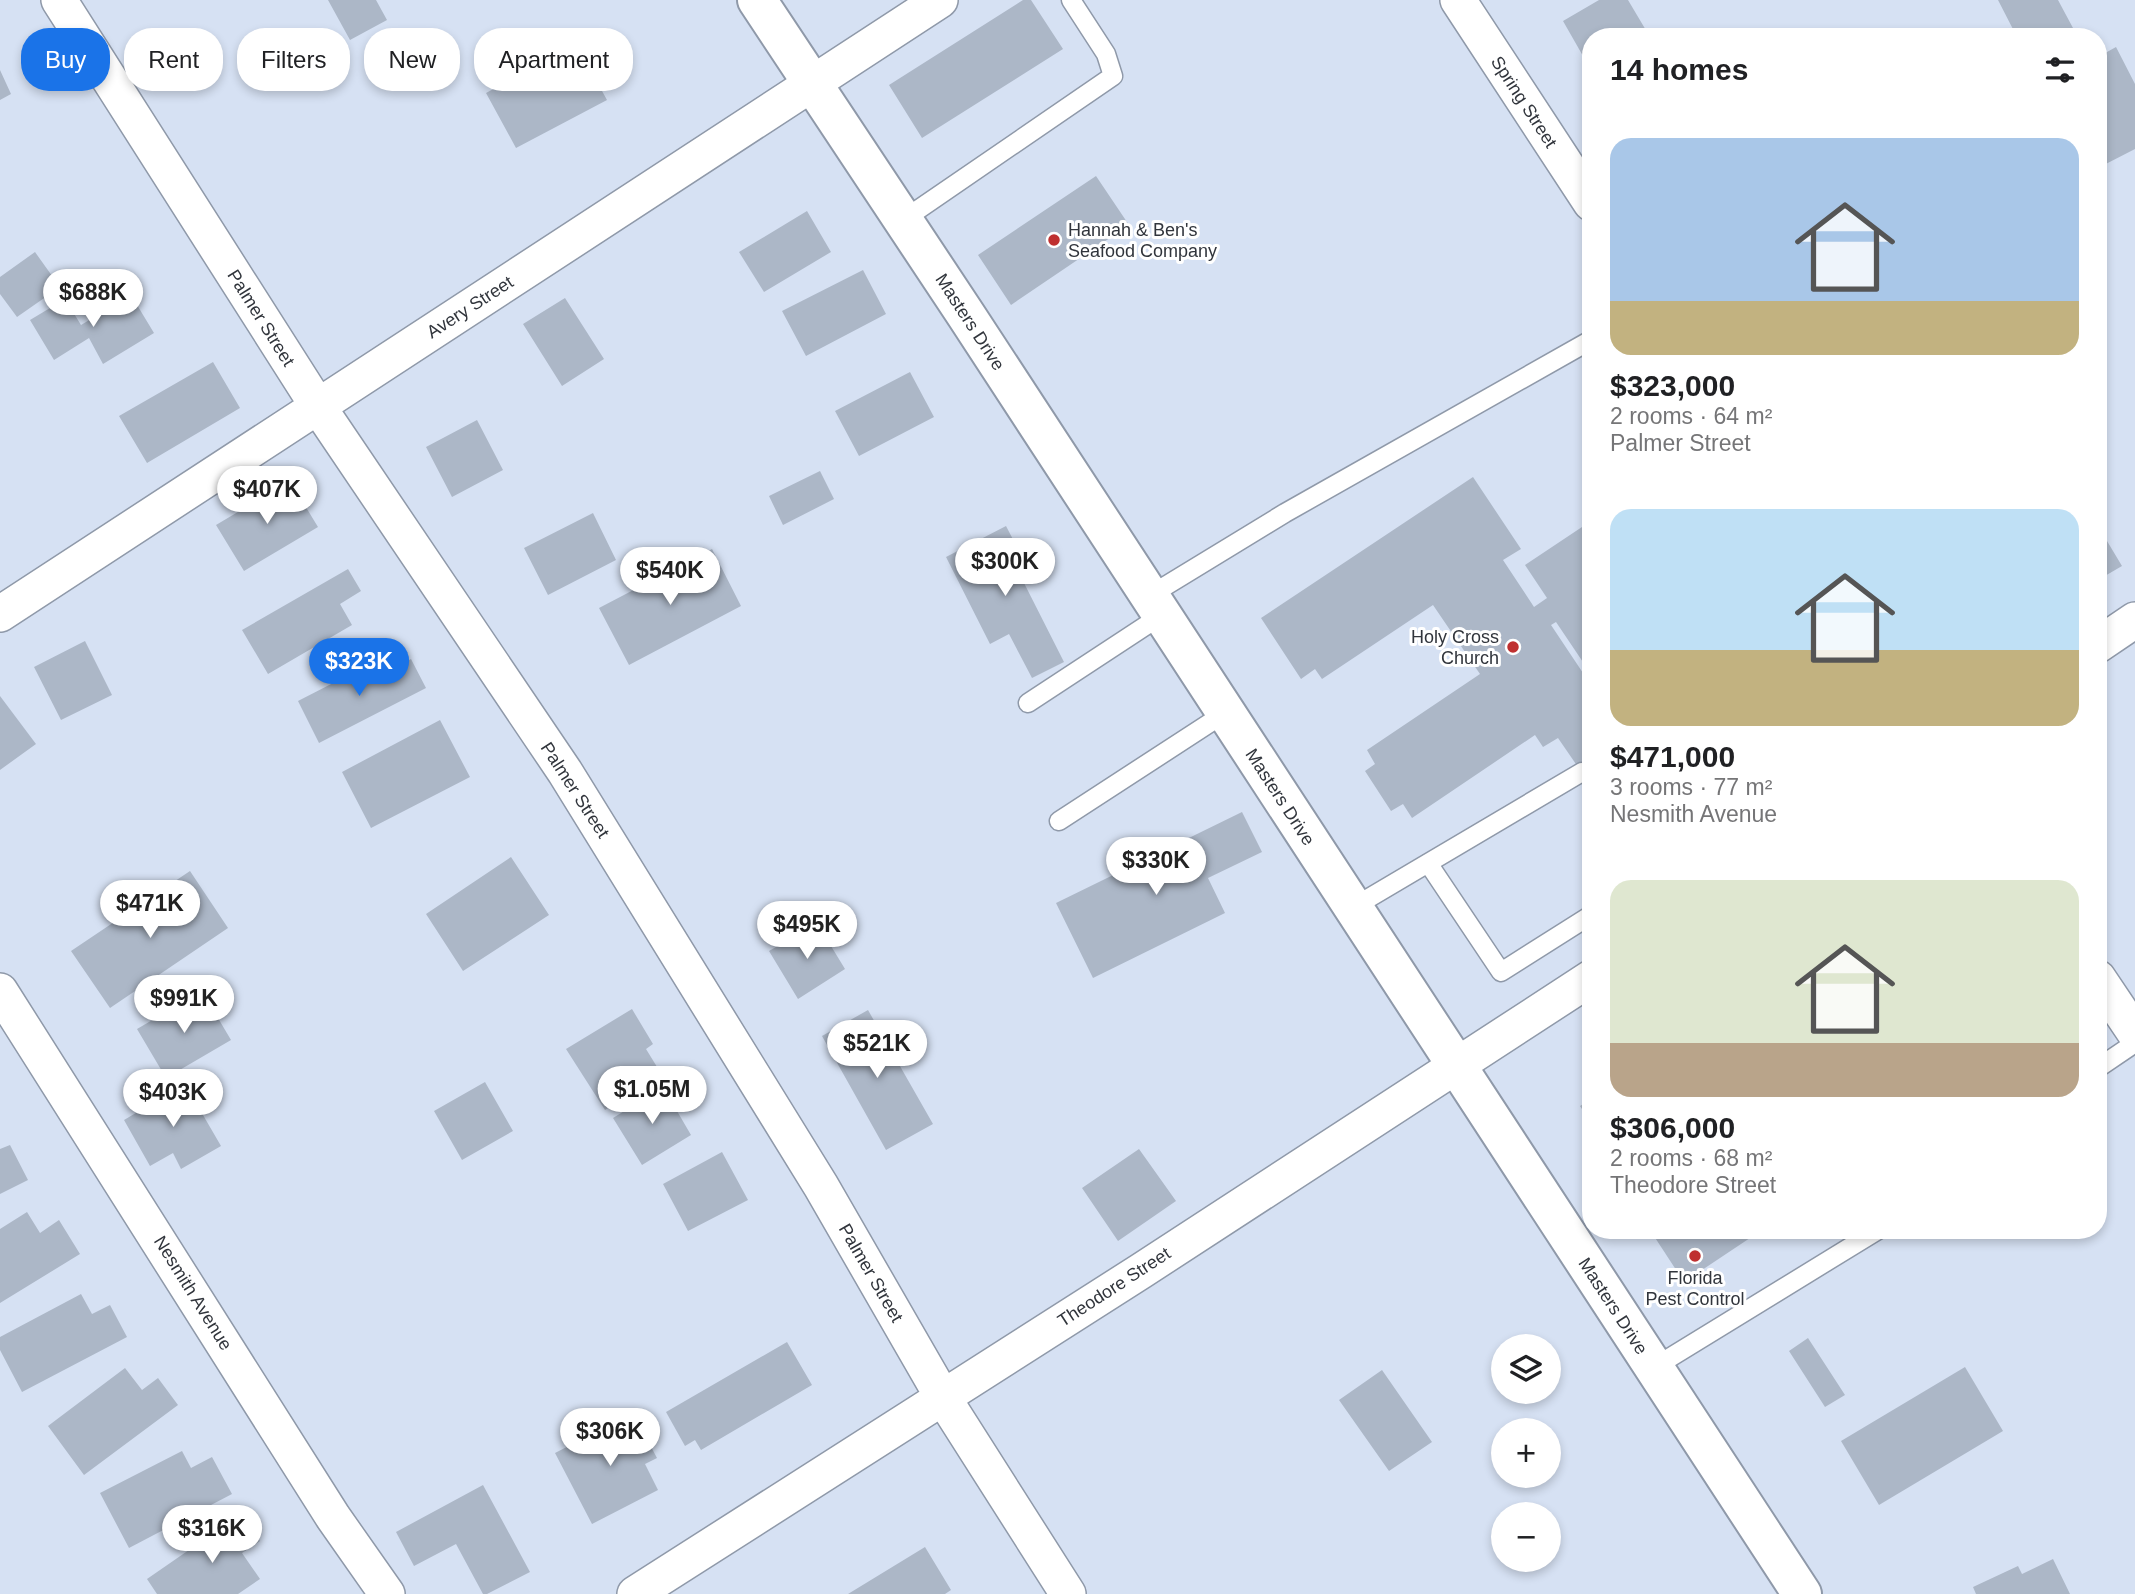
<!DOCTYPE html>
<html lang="en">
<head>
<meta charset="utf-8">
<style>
  :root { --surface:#fff; --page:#f2f2f2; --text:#202124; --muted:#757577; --accent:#1a73e8 }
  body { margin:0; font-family:Arial,sans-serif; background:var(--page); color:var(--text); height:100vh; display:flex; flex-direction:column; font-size:26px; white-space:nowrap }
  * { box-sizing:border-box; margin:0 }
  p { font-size:23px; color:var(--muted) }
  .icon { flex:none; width:38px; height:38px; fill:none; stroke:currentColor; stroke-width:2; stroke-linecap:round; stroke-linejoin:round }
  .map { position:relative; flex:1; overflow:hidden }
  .details { position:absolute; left:1582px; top:28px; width:525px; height:1211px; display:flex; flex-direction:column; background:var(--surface); border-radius:28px; box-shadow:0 4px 10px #0003 }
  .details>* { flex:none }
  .hud { position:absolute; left:21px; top:28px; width:665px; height:63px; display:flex; gap:14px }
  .buttons { position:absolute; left:1491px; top:1334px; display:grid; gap:14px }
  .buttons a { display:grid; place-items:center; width:70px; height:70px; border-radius:50%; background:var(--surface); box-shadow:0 4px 10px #0003; font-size:35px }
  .price { position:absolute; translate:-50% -60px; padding:0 16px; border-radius:24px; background:#fff; color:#222; font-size:23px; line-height:46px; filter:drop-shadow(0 2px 4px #0008) }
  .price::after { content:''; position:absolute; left:50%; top:42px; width:21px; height:16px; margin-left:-10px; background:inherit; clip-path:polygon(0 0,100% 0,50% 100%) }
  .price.current { background:var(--accent); color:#fff }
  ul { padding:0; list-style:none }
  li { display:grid; align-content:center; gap:14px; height:371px; padding:0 28px }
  li span { display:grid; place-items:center; height:217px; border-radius:21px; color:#555 }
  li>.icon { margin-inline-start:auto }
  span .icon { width:126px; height:126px; fill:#fffc; stroke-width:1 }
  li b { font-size:30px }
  h2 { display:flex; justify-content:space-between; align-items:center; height:84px; padding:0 28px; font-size:30px }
  .pill { padding:0 24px; border-radius:28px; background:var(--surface); box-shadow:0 4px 10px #0003; font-size:24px; line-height:63px }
  .pill.current { background:var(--accent); color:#fff }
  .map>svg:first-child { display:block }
  .building { fill:#acb7c7 }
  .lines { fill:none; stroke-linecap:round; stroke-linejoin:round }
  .service-casing { stroke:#8f99a9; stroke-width:21 }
  .minor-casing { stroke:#8f99a9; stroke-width:38 }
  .tertiary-casing { stroke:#8f99a9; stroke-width:42 }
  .service { stroke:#fff; stroke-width:18 }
  .minor { stroke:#fff; stroke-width:35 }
  .tertiary { stroke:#fff; stroke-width:38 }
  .poi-dot { fill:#bf3030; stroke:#fff; stroke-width:2.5 }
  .labels { text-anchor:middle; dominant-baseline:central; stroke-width:6; stroke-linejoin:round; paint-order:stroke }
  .street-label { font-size:18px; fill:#31353c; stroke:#fff }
  .poi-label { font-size:18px; fill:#31353c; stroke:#fff; text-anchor:start }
</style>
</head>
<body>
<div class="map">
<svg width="2135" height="1594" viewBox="0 0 2135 1594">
  <rect width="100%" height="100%" fill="#d6e1f3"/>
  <!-- building -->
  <path class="building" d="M 328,0 L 376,0 L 387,20 L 350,40 Z
    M 1023,0 L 1031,0 L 1063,49 L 922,138 L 889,85 Z
    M 1599,0 L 1628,0 L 1650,37 L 1591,37 L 1591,60 L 1587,63 L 1563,21 Z
    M 1998,0 L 2058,0 L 2073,28 L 2057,37 L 2017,37 Z
    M 576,44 L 607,100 L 516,148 L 486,93 Z
    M 2116,47 L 2135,84 L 2135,149 L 2098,168 L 2098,57 Z
    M 0,70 L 11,94 L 0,100 Z
    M 1096,176 L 1129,225 L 1011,305 L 978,255 Z
    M 807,211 L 831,252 L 764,292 L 739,252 Z
    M 35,252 L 60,287 L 17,317 L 0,294 L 0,277 Z
    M 863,270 L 886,314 L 806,356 L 782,311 Z
    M 131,295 L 154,333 L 103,364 L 89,338 L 54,360 L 30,320 L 65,299 L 81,325 Z
    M 565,298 L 604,359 L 562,386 L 523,324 Z
    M 213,362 L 240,408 L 147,463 L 119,416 Z
    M 910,372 L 934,417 L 859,456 L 835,411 Z
    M 477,420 L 503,470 L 452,497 L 426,447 Z
    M 820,471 L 834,499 L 783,525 L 769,496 Z
    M 1473,477 L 1521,549 L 1503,560 L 1534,607 L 1547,598 L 1525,565 L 1591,521 L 1591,674 L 1556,622 L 1551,625 L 1591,685 L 1591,786 L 1558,738 L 1543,747 L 1535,735 L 1412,818 L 1403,804 L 1391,811 L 1365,771 L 1375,764 L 1367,750 L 1480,674 L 1433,605 L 1322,679 L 1315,669 L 1301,679 L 1261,618 Z
    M 290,481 L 318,527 L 244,571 L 216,525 Z
    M 593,513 L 616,560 L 548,595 L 524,548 Z
    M 1006,526 L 1032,576 L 1023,581 L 1064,662 L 1032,678 L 1009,634 L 990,644 L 946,557 Z
    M 2098,526 L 2122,566 L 2098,580 Z
    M 712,549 L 741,606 L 629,665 L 599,608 Z
    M 348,569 L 361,591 L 340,604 L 352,625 L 268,674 L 242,630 Z
    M 85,641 L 112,695 L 61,720 L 34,667 Z
    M 411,659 L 426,688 L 319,743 L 298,701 L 376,661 L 383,673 Z
    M 0,696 L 36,744 L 0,770 Z
    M 440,720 L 470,777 L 371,828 L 342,772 Z
    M 1242,812 L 1262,852 L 1208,878 L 1225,913 L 1093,978 L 1056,903 Z
    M 511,857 L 549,915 L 463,971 L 426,914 Z
    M 190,871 L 228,928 L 110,1008 L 71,951 Z
    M 817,923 L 845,969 L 798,999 L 769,951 Z
    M 202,991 L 231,1040 L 166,1078 L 137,1029 Z
    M 632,1009 L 653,1044 L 646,1049 L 662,1075 L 605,1110 L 566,1049 Z
    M 868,1010 L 933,1124 L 886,1150 L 822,1036 Z
    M 485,1082 L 513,1131 L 462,1160 L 434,1111 Z
    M 185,1084 L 221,1146 L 181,1169 L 173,1153 L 150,1166 L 124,1120 Z
    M 663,1087 L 691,1135 L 642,1165 L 613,1118 Z
    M 1591,1099 L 1591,1123 L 1580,1106 Z
    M 10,1145 L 28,1180 L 0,1194 L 0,1149 Z
    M 1139,1149 L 1176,1201 L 1118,1241 L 1082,1188 Z
    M 722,1152 L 748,1200 L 688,1231 L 663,1184 Z
    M 27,1212 L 40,1233 L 59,1220 L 80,1254 L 0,1303 L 0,1229 Z
    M 1650,1230 L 1762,1230 L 1684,1282 Z
    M 81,1294 L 92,1314 L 110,1305 L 127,1337 L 22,1392 L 0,1350 L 0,1337 Z
    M 1808,1338 L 1845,1395 L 1825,1407 L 1789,1351 Z
    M 787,1342 L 812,1385 L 701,1450 L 695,1440 L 685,1446 L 666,1412 Z
    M 1965,1367 L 2003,1431 L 1879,1505 L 1841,1441 Z
    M 125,1368 L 142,1390 L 158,1378 L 178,1405 L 84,1475 L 48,1426 Z
    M 1382,1370 L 1432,1442 L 1389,1471 L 1339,1400 Z
    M 633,1413 L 657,1458 L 645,1464 L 658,1490 L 592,1524 L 555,1453 Z
    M 182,1451 L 191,1468 L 212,1457 L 232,1494 L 129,1548 L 100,1493 Z
    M 483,1485 L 530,1572 L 487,1594 L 483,1594 L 456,1544 L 414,1566 L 396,1532 Z
    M 241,1514 L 260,1541 L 242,1553 L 260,1579 L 238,1594 L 157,1594 L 147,1579 Z
    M 925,1547 L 951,1590 L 945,1594 L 848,1594 Z
    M 2053,1559 L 2070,1594 L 1976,1594 L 1973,1587 L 2018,1566 L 2022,1574 Z"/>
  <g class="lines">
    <defs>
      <path id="service" d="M 903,220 L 1113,76 L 1106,54 L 1071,0
        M 1149,596 L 1285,513 L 1591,340
        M 1028,703 L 1162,615
        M 1059,821 L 1225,713
        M 1428,863 L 1501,972 L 1591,915
        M 1352,908 L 1582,772
        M 2098,1068 L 2135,1043
        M 1653,1368 L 1878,1230"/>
      <path id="minor" d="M 59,0 L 317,405 L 565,772 L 821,1186 L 942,1396 L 1068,1594
        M 1458,0 L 1591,203
        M 0,614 L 940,0
        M 2098,645 L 2135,620
        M 2098,978 L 2135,1033
        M 0,991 L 333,1517 L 387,1594
        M 635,1594 L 1141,1271 L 1591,978"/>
      <path id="tertiary" d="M 757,0 L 966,315 L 1802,1594"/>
    </defs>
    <!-- service casing -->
    <use href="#service" class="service-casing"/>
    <!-- minor casing -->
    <use href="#minor" class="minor-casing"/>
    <!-- tertiary casing -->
    <use href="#tertiary" class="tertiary-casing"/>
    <!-- service -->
    <use href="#service" class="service"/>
    <!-- minor -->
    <use href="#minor" class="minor"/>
    <!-- tertiary -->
    <use href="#tertiary" class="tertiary"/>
  </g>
  <!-- markers -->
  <g class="poi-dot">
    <circle cx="1054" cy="240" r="7"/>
    <circle cx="1513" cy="647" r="7"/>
    <circle cx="1695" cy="1256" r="7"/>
  </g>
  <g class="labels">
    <!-- street labels -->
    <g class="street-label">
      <text transform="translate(1524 102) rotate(57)">Spring Street</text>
      <text transform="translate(470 307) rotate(-33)">Avery Street</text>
      <text transform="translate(261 318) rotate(58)">Palmer Street</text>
      <text transform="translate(970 322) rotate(57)">Masters Drive</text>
      <text transform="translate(575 790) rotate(57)">Palmer Street</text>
      <text transform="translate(1280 797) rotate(57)">Masters Drive</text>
      <text transform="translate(871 1273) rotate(60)">Palmer Street</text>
      <text transform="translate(1114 1287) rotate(-33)">Theodore Street</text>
      <text transform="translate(193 1293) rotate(58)">Nesmith Avenue</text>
      <text transform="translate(1613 1306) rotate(57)">Masters Drive</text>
    </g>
    <!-- poi labels -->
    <g class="poi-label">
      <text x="1068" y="230">Hannah &amp; Ben's<tspan x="1068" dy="21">Seafood Company</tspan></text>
      <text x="1499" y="637" text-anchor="end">Holy Cross<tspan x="1499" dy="21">Church</tspan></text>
      <text x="1695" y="1278" text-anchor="middle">Florida<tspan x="1695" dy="21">Pest Control</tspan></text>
    </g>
  </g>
</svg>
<div class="buttons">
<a><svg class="icon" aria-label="layers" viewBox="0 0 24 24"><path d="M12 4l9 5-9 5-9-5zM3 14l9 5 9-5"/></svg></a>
<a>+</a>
<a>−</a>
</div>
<b class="price" style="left:93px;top:329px">$688K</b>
<b class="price" style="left:267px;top:526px">$407K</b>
<b class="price" style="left:1005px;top:598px">$300K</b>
<b class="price" style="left:670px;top:607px">$540K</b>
<b class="price current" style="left:359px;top:698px">$323K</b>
<b class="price" style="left:1156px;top:897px">$330K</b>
<b class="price" style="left:150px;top:940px">$471K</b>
<b class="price" style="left:807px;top:961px">$495K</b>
<b class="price" style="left:184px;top:1035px">$991K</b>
<b class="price" style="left:877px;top:1080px">$521K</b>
<b class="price" style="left:652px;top:1126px">$1.05M</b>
<b class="price" style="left:173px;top:1129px">$403K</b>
<b class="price" style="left:610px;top:1468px">$306K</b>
<b class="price" style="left:212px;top:1565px">$316K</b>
<div class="hud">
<a class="pill current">Buy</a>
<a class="pill">Rent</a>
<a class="pill">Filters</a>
<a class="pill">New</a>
<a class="pill">Apartment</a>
</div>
<section class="details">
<h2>14 homes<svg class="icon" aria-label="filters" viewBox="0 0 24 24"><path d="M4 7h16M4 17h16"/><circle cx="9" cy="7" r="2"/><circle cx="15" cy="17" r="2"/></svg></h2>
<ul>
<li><span style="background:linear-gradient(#a9c7e8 75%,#c2b280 0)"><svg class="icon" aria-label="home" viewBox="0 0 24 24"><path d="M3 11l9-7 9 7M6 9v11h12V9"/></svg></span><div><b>$323,000</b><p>2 rooms · 64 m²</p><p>Palmer Street</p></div></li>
<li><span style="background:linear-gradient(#bfe0f5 65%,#c2b280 0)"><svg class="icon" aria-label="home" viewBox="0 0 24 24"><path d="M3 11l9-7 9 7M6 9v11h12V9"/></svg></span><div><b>$471,000</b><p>3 rooms · 77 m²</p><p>Nesmith Avenue</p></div></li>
<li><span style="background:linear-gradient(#dfe7d0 75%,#b9a48a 0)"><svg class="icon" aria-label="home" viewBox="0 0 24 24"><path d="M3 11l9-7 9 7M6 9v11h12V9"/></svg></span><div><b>$306,000</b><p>2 rooms · 68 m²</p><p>Theodore Street</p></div></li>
</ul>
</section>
</div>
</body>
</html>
